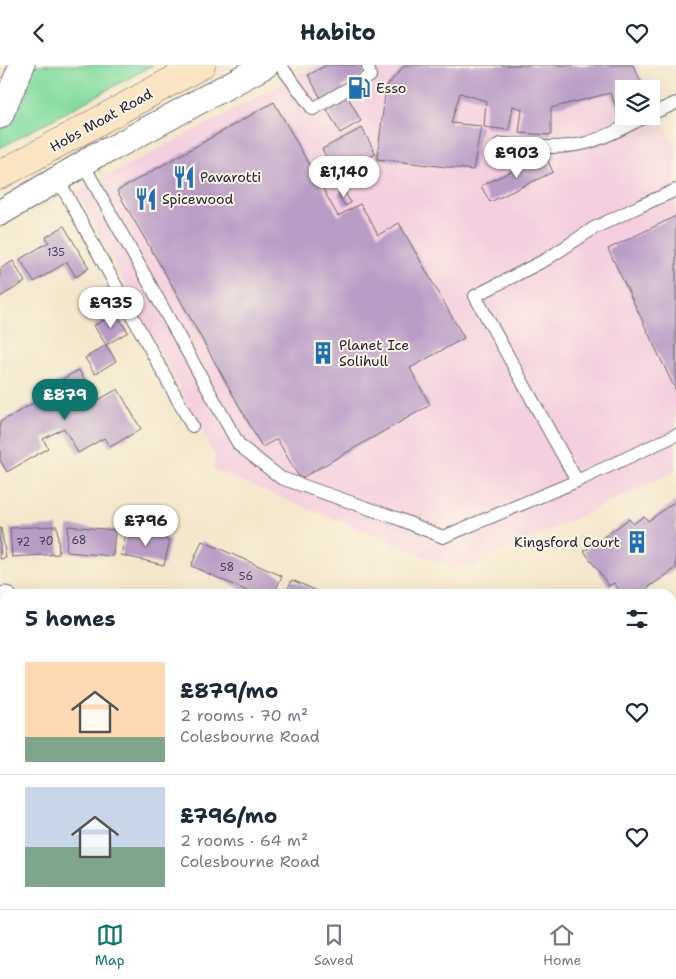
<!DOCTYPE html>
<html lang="en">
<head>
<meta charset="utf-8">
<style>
  :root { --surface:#fff; --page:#f2f2f3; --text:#1f2937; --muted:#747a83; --line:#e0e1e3; --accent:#0f766e }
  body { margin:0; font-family:"Shantell Sans",sans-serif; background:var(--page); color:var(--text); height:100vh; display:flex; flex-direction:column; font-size:19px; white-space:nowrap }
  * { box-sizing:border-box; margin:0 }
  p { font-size:16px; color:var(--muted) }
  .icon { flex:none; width:28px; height:28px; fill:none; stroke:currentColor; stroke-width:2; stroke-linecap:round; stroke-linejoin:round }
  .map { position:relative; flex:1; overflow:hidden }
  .details { position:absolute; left:0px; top:524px; width:676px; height:321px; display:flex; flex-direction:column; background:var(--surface); border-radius:15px 15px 0 0; box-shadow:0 5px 20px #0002 }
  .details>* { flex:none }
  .buttons { position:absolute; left:615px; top:15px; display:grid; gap:10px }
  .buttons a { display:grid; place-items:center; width:45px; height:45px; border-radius:0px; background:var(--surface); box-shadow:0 5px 20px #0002; font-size:25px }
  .price { position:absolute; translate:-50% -42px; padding:0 11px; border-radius:18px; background:#fff; color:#222; font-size:16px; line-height:32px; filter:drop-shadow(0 1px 2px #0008) }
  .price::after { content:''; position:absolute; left:50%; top:30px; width:15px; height:11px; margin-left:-8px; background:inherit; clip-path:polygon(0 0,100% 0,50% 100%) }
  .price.current { background:var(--accent); color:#fff }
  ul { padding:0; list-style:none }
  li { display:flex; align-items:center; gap:15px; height:125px; padding:0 25px }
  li+li { border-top:1px solid var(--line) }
  li span { display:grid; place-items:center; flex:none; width:140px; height:100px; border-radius:0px; color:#555 }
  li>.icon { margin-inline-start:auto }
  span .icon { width:60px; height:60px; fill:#fffc; stroke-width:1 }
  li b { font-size:21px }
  h2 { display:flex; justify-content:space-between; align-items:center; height:60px; padding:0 25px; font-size:21px }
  header { display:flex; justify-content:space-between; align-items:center; height:65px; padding:0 25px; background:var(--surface); font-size:22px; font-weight:700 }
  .menu { display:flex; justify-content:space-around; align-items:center; height:70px; border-top:1px solid var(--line); background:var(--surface); font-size:14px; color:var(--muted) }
  .menu a { display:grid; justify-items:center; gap:2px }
  .menu .current { color:var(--accent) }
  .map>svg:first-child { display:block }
  .built { fill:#f3cfdf }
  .green { fill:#81dba1; stroke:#527e6e }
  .building { fill:#b79cc4 }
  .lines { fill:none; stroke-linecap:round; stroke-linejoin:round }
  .lane-casing { stroke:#6b676e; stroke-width:14 }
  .street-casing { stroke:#6b676e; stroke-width:27 }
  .secondary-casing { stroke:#6b676e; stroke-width:29 }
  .lane { stroke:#fff; stroke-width:12 }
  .street { stroke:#fff; stroke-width:25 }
  .secondary { stroke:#fbe6c4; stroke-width:28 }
  .labels { text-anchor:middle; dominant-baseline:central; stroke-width:4; stroke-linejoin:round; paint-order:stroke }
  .number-label { font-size:11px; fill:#47405d }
  .poi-label { font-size:14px; fill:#22223b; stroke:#fcf5e5; text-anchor:start }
  .street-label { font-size:14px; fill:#22223b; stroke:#fcf5e5 }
</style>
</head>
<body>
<header><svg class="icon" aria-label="back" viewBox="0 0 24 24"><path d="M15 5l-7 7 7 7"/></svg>Habito<svg class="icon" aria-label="heart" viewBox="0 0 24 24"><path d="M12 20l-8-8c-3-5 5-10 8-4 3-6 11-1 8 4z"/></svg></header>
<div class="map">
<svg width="676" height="844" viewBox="0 0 676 844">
  <rect width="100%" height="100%" fill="#fcf5e5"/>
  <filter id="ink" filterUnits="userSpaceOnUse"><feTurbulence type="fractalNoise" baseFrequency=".02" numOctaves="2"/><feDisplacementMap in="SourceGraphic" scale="10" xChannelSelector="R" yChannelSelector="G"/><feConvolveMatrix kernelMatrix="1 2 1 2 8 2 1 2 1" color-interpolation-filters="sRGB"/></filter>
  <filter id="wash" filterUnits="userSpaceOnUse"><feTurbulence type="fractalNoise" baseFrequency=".0096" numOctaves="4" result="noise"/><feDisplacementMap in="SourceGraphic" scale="20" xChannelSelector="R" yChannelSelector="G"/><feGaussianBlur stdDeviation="1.12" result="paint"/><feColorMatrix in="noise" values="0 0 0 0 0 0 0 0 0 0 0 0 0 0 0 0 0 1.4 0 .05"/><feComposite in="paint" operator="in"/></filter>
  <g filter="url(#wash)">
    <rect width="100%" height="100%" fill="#f3e7cc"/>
    <!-- built -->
    <path class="built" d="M 315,0 L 638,0 L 648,24 L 624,24 L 624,51 L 651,51 L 651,30 L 662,55 L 676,83 L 676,406 L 473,501 L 450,502 L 213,404 L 215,391 L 77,127 L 277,22 Z"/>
    <!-- green -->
    <path class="green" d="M 32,0 L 153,0 L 0,83 L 0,63 L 12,48 Z"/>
    <g id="blocks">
      <!-- building -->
      <path class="building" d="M 327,0 L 361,0 L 365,9 L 342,21 L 361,56 L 340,68 L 308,10 Z
        M 405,0 L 633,0 L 642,18 L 636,21 L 637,24 L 624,24 L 624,50 L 621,52 L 610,28 L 551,43 L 551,70 L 519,68 L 522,44 L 513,41 L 509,65 L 484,62 L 486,36 L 460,28 L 451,58 L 481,61 L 473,105 L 377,94 L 386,22 Z
        M 274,37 L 338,151 L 360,139 L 369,153 L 378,170 L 399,158 L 464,273 L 410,303 L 430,340 L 300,414 L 277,374 L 262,382 L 173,222 L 117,126 Z
        M 362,63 L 376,89 L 336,110 L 322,84 Z
        M 545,90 L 553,107 L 490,137 L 481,121 Z
        M 344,126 L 351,138 L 345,141 L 338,129 Z
        M 676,151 L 676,326 L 608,184 Z
        M 64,161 L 89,203 L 76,212 L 67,197 L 34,217 L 20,194 L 49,177 L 46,172 Z
        M 13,196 L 25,217 L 0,232 L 0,204 Z
        M 116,248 L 128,267 L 106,280 L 94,261 Z
        M 106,280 L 116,296 L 95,309 L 85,293 Z
        M 79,305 L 96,336 L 118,324 L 141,364 L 110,382 L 104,373 L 78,388 L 64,363 L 43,374 L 48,383 L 7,407 L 0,395 L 0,357 L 48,330 L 44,324 Z
        M 676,436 L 676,503 L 639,529 L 622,529 L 614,518 L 609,521 L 584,486 L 629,454 L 633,459 L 644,451 L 648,456 Z
        M 57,461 L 59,489 L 12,492 L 10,463 Z
        M 68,461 L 115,465 L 113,491 L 66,487 Z
        M 0,463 L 1,463 L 6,493 L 0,494 Z
        M 127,465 L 170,475 L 164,500 L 121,490 Z
        M 202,476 L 282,511 L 274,529 L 254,529 L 191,501 Z
        M 292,515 L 313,524 L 323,529 L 285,529 Z
        M 5,588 L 5,617 L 0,618 L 0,589 Z
        M 671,654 L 676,654 L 676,682 L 671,682 Z
        M 5,820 L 5,840 L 26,840 L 25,844 L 0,844 L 0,831 Z
        M 147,840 L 180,840 L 178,844 L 145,844 Z
        M 317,840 L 347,840 L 345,844 L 316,844 Z
        M 447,840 L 475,840 L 473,844 L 445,844 Z"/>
    </g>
  </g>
  <g filter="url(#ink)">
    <use href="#blocks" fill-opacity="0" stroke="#6b676e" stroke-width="1"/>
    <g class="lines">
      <defs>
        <path id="lane" d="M 280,0 L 313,44 L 370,11 L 368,0
          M 651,49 L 676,38
          M 500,79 C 528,81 558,85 586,78 C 606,73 628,60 647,51
          M 83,99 L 239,380 L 281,413 L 399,454 L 443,472 L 577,416 L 676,370
          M 58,114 L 192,361
          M 577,416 L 475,231 L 547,194 L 594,163 L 640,141 L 676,125"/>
        <path id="street" d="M 0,51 L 22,0
          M 0,148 L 83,99 L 94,91 L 111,84 L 266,0
          M 0,535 L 5,534
          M 671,735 L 676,736
          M 97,844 L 98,840
          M 398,844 L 400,840"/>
        <path id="secondary" d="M 0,110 L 201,0"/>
      </defs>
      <!-- lane casing -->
      <use href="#lane" class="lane-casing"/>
      <!-- street casing -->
      <use href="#street" class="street-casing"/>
      <!-- secondary casing -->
      <use href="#secondary" class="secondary-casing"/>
      <!-- lane -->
      <use href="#lane" class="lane"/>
      <!-- street -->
      <use href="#street" class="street"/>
      <!-- secondary -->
      <use href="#secondary" class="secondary"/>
    </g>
  </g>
  <!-- icons -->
  <defs>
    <symbol id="fuel-bare" viewBox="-9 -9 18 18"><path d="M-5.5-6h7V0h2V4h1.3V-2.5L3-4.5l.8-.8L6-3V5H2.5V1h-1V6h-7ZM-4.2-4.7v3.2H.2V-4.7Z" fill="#1f6fb2" stroke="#fcf5e5" stroke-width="2.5" paint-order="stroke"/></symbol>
    <symbol id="restaurant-bare" viewBox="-9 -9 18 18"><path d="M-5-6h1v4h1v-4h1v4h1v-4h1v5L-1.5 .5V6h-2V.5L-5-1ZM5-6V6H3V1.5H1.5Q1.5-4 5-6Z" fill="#1f6fb2" stroke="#fcf5e5" stroke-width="2.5" paint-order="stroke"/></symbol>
    <symbol id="building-bare" viewBox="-9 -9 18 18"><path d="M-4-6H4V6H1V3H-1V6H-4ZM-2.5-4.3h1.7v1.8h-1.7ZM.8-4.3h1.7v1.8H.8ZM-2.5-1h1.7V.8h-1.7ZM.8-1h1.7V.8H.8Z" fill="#1f6fb2" stroke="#fcf5e5" stroke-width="2.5" paint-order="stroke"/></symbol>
  </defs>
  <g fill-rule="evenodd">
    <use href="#fuel-bare" x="343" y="7" width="32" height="32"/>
    <use href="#restaurant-bare" x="168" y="96" width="32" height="32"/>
    <use href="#restaurant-bare" x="130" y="118" width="32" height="32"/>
    <use href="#building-bare" x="307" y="272" width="32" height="32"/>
    <use href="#building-bare" x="621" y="461" width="32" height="32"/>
  </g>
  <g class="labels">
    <!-- number labels -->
    <g class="number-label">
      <text x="56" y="187">135</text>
      <text x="79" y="475">68</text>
      <text x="46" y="476">70</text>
      <text x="23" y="477">72</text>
      <text x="227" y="502">58</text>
      <text x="246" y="511">56</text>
    </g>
    <!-- poi labels -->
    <g class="poi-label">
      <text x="376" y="23">Esso</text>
      <text x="200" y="112">Pavarotti</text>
      <text x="162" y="134">Spicewood</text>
      <text x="339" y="280">Planet Ice<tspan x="339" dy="16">Solihull</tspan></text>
      <text x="620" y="477" text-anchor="end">Kingsford Court</text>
    </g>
    <!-- street labels -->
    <g class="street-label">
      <text transform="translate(101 55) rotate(-29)">Hobs Moat Road</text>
    </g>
  </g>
</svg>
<div class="buttons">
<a><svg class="icon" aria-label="layers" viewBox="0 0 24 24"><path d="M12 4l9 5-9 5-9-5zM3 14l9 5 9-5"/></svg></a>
</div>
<b class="price" style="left:517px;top:114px">£903</b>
<b class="price" style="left:344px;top:133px">£1,140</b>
<b class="price" style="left:111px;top:264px">£935</b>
<b class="price current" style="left:65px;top:356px">£879</b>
<b class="price" style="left:146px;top:482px">£796</b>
<section class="details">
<h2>5 homes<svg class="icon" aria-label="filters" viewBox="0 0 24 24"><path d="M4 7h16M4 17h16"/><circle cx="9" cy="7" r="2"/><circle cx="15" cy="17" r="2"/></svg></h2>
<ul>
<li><span style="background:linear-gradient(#ffd9b3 75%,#7fa58c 0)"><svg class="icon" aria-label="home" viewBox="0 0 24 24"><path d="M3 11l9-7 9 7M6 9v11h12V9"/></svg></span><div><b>£879/mo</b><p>2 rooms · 70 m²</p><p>Colesbourne Road</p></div><svg class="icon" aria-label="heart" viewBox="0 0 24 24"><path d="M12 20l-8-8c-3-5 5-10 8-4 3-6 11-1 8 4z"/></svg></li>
<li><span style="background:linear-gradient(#c9d6e8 60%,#7fa58c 0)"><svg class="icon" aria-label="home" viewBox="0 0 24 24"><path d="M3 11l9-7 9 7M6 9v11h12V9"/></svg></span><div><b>£796/mo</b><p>2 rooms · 64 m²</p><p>Colesbourne Road</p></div><svg class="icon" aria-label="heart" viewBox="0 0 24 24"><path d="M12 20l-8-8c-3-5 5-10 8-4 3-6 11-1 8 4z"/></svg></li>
</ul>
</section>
</div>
<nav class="menu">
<a class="current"><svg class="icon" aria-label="map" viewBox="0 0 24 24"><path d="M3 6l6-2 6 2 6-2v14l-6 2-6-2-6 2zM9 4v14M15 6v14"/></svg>Map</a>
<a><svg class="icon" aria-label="saved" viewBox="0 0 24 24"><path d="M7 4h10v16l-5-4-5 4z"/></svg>Saved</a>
<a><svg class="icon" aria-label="home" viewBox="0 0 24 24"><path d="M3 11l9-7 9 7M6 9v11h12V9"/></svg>Home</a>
</nav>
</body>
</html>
